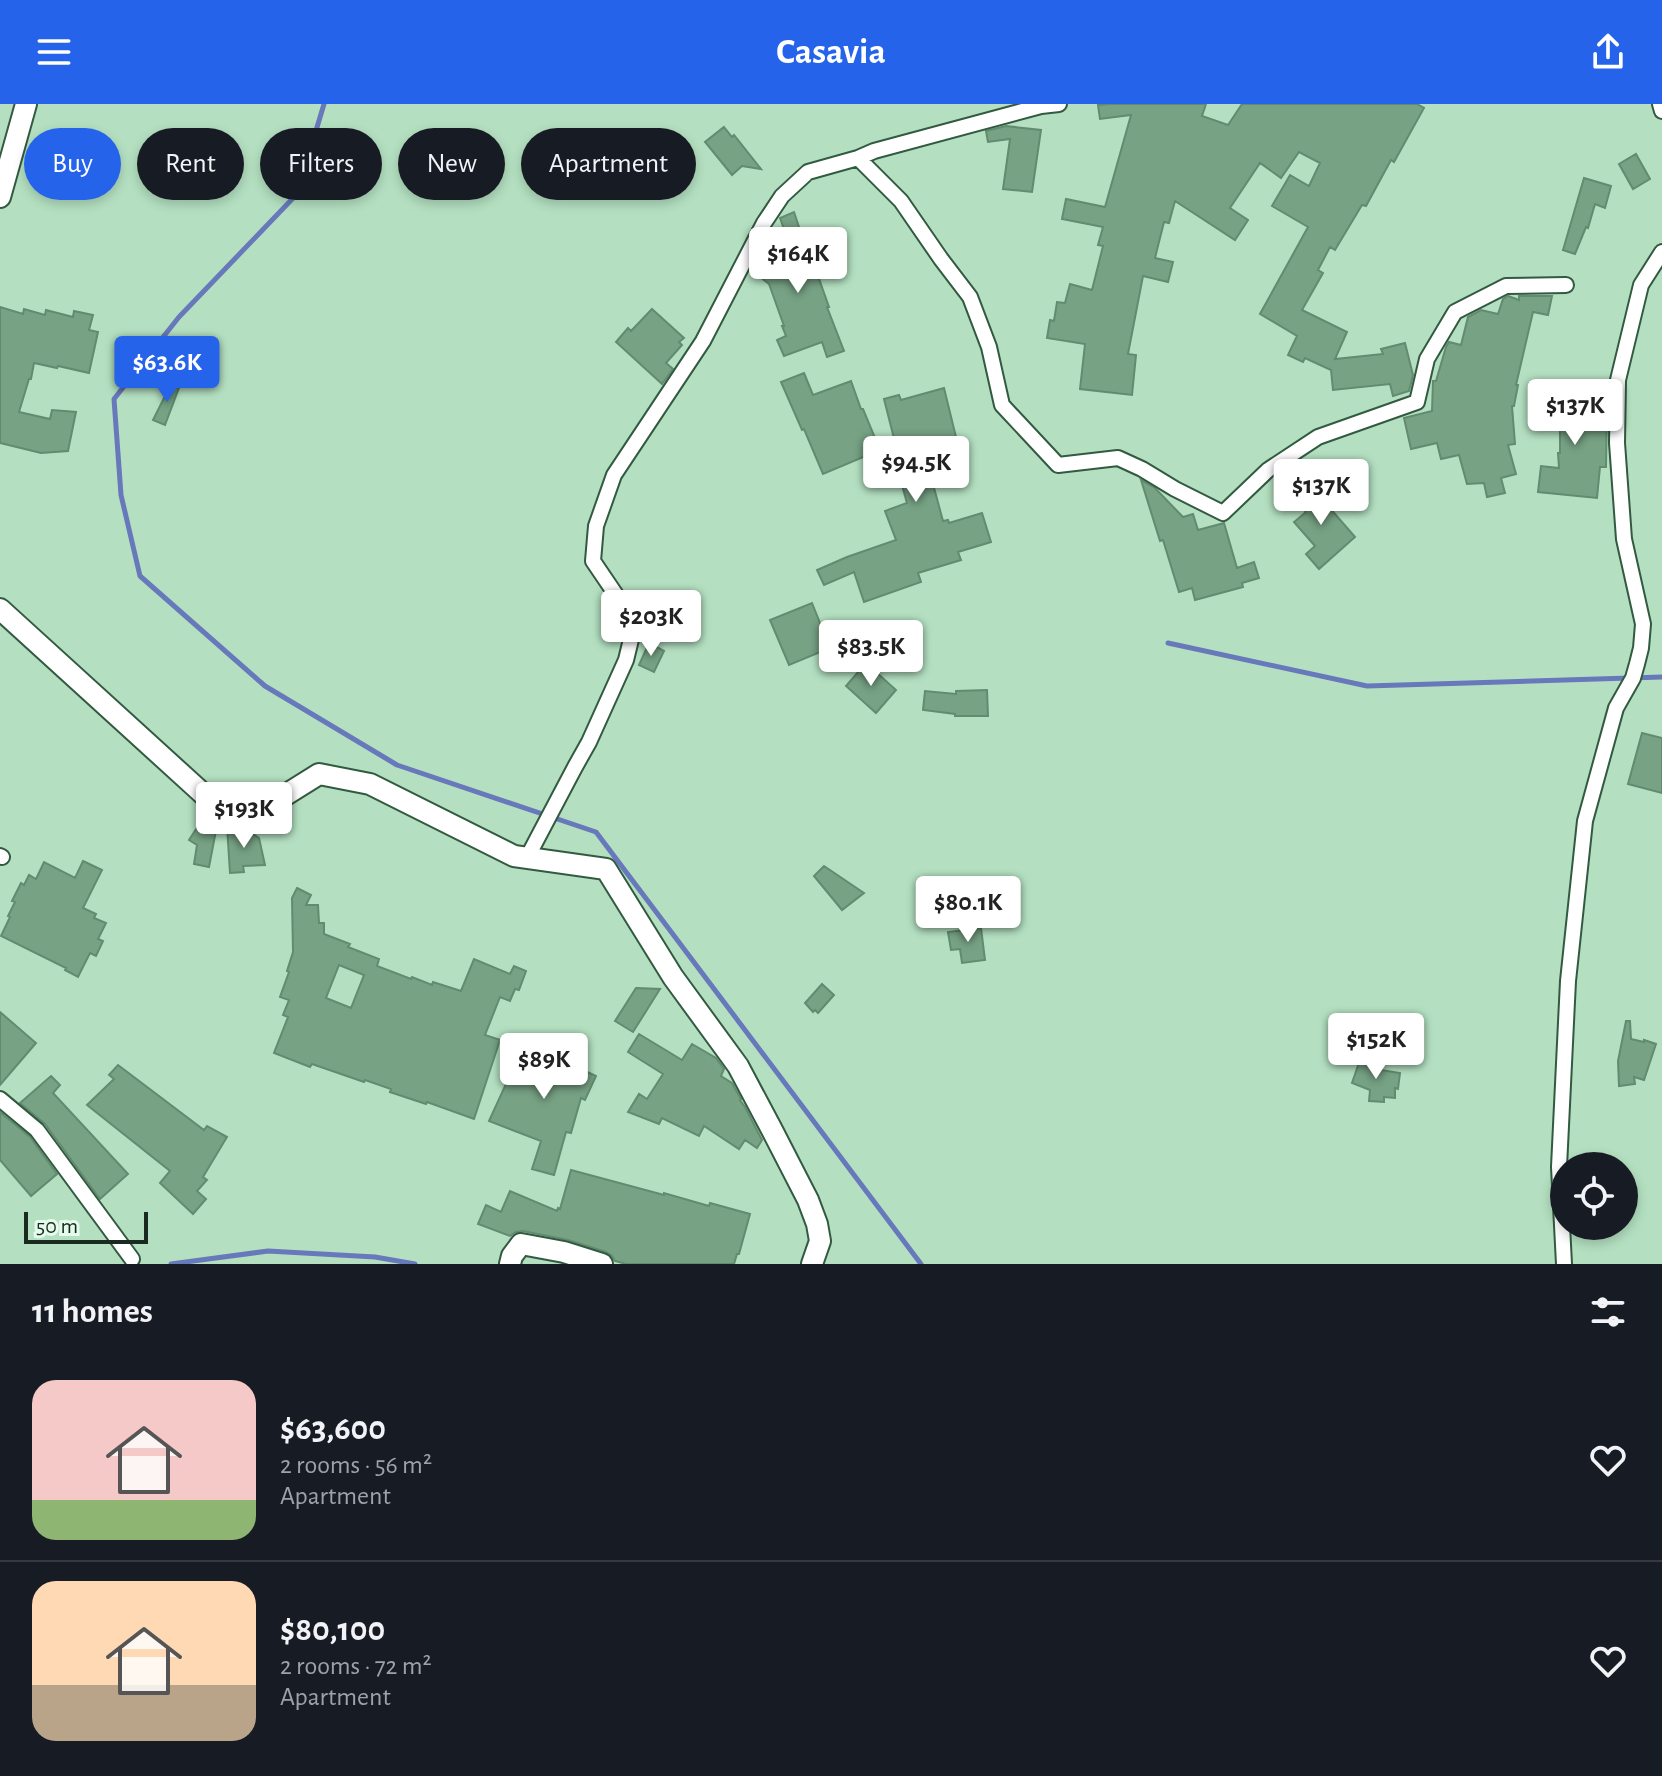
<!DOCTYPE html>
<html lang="en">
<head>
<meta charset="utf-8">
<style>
  :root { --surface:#171b24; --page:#242831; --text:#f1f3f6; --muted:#9ea1a6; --line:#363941; --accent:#2563eb }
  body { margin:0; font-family:"Alegreya Sans",sans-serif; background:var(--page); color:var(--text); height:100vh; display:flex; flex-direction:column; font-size:30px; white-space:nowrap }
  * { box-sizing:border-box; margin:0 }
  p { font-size:26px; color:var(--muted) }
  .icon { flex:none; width:44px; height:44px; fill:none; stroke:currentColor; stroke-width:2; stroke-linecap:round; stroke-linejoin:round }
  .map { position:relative; height:1160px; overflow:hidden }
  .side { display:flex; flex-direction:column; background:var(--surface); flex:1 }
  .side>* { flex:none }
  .banner { position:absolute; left:24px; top:24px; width:800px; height:72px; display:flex; gap:16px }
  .tools { position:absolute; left:1550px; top:1048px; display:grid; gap:16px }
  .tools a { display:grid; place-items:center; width:88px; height:88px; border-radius:50%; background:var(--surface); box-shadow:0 4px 12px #0003; font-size:40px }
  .scale { position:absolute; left:24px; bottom:20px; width:124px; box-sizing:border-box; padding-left:8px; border:4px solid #192a1e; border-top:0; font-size:22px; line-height:28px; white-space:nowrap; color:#192a1e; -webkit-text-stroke:6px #e5fbeb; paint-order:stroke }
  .price { position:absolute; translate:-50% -68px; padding:0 18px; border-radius:8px; background:#fff; color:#222; font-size:26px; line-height:52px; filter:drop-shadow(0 2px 4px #0008) }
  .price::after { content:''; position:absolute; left:50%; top:48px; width:24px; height:18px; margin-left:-12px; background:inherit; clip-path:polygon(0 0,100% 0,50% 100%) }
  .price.current { background:var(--accent); color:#fff }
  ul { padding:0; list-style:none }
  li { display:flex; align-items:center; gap:24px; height:200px; padding:0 32px }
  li+li { border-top:2px solid var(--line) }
  li span { display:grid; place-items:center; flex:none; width:224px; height:160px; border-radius:24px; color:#555 }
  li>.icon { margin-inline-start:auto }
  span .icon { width:96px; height:96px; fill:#fffc; stroke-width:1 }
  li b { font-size:34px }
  h2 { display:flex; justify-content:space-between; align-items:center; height:96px; padding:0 32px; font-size:34px }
  .pill { padding:0 28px; border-radius:36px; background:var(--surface); box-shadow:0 4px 12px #0003; font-size:28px; line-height:72px }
  .pill.current { background:var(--accent); color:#fff }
  header { display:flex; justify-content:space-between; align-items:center; height:104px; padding:0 32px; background:var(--accent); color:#fff; font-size:36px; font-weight:700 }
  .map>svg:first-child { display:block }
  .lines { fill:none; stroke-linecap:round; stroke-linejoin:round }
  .stream { stroke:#6779bb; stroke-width:5 }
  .building { fill:#77a284; stroke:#628b6f; stroke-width:2; fill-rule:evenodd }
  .street-casing { stroke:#325a40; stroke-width:18 }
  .secondary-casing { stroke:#325a40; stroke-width:24 }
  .street { stroke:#fff; stroke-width:14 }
  .secondary { stroke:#fff; stroke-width:20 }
</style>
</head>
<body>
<header><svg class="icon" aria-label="menu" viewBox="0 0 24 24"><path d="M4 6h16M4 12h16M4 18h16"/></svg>Casavia<svg class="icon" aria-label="share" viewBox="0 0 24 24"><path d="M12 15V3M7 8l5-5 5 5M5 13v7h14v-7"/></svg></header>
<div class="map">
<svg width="1662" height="1160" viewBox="0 0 1662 1160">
  <rect width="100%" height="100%" fill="#b4e0c1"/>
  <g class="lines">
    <!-- stream -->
    <path class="stream" d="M 324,0 L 297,90 L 179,213 L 114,295 L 121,391 L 140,472 L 265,582 L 397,661 L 596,728 L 921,1160
      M 1168,539 L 1367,582 L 1662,573
      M 171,1160 L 268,1147 L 375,1153 L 415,1160"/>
  </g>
  <!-- building -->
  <path class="building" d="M 1110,0 L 1206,0 L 1202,12 L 1228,21 L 1242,0 L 1417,0 L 1424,4 L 1394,58 L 1391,56 L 1366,102 L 1362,101 L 1335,146 L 1330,143 L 1318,166 L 1323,169 L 1302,206 L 1347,228 L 1335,255 L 1383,250 L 1381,245 L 1405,239 L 1413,271 L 1409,287 L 1393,292 L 1390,280 L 1333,286 L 1331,266 L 1305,254 L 1303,258 L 1288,251 L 1297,232 L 1260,210 L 1308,123 L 1272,102 L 1290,71 L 1309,82 L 1320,59 L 1299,48 L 1281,74 L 1260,59 L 1230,104 L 1248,116 L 1235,136 L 1175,97 L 1169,119 L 1164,118 L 1155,154 L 1173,158 L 1168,178 L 1143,172 L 1128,250 L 1136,251 L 1132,291 L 1080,285 L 1085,240 L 1047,234 L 1050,216 L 1054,217 L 1057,198 L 1065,199 L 1070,180 L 1092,186 L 1103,142 L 1098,141 L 1103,123 L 1062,115 L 1066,95 L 1105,103 L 1131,11 L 1100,15 L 1098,1 Z
    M 1006,22 L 1041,26 L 1032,88 L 1003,85 L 1010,35 L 988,38 L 986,27 Z
    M 724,23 L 732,33 L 734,31 L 761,65 L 742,62 L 732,71 L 705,38 Z
    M 1636,50 L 1650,75 L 1633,85 L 1619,60 Z
    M 1584,74 L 1611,82 L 1605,104 L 1595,100 L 1588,124 L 1586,123 L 1575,150 L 1563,146 Z
    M 794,108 L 800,126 L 798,127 L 808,154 L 815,173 L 818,172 L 829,203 L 827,203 L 844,247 L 827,253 L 822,238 L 784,252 L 777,236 L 786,232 L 782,222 L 784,222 L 769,180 L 754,168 L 765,153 L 764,148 L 789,139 L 780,114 Z
    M 1508,192 L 1519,196 L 1519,192 L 1552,192 L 1548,211 L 1533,208 L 1516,281 L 1518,281 L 1514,302 L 1512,302 L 1515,340 L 1508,341 L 1516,370 L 1501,374 L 1505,389 L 1487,393 L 1484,379 L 1467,380 L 1459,351 L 1441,355 L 1437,339 L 1411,345 L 1404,314 L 1432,307 L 1433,277 L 1436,277 L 1446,243 L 1449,238 L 1461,241 L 1468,213 L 1481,206 L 1498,210 L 1503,195 Z
    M 0,203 L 23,210 L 24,205 L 45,211 L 46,206 L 73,213 L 74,207 L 93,211 L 89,226 L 98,228 L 89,269 L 58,262 L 57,264 L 34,259 L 31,275 L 29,275 L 19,308 L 50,315 L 52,306 L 76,308 L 68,347 L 41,349 L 0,339 Z
    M 652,205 L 684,234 L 679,238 L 682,241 L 666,259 L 673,265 L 662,280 L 616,238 L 628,224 L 631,227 Z
    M 804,269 L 813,291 L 851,277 L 861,305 L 863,305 L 880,346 L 823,370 L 804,325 L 802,326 L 781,278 Z
    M 172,278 L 180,281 L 165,321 L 153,316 Z
    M 944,284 L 956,333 L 952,334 L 963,371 L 933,380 L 943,417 L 948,416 L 949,419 L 982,409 L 991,438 L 958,448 L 961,456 L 918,469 L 921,478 L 864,498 L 854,468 L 824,481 L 817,466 L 847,453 L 896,436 L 885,407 L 907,399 L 899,371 L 903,370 L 884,295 L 899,291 L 901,296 Z
    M 1541,287 L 1589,294 L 1587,308 L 1607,308 L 1606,363 L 1600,363 L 1597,394 L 1538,388 L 1541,362 L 1559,364 L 1558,349 L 1560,349 L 1560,308 L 1539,306 Z
    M 1141,376 L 1155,384 L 1183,413 L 1193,410 L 1198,426 L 1224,419 L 1237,464 L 1254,458 L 1259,474 L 1242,479 L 1243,483 L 1195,496 L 1192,484 L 1179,488 L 1163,436 L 1160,437 Z
    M 1309,380 L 1355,433 L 1319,465 L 1306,450 L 1315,442 L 1294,418 L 1306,408 L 1294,394 Z
    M 812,499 L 830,544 L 789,561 L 770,516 Z
    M 649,539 L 664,547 L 654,568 L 639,561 Z
    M 866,559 L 896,586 L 876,609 L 846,582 Z
    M 987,586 L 988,612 L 955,612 L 955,610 L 923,606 L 925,587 L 956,590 L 956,587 Z
    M 1642,629 L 1662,634 L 1662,689 L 1628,680 Z
    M 206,710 L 218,716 L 209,763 L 194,760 L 197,741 L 189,736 Z
    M 227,722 L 232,725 L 245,725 L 259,734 L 265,761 L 243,762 L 244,768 L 230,769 Z
    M 83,757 L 102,766 L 83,804 L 96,810 L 94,814 L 106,819 L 98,835 L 103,837 L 96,852 L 90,849 L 78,873 L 65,866 L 66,864 L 1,832 L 10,813 L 8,812 L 15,798 L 12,797 L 21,779 L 24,781 L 29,771 L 36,775 L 44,758 L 75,774 Z
    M 824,762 L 864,789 L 842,806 L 814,772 Z
    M 297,784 L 311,791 L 306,801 L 318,801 L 319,819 L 324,819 L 324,830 L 350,840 L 348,843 L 379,855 L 377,862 L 411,875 L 412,873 L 432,881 L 433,878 L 461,887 L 474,855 L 510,870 L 514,862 L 526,867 L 519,886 L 515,885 L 510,897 L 500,893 L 485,931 L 500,936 L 474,1015 L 427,998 L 426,1000 L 390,988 L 391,985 L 365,976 L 364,978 L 312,960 L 310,963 L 274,949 L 288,913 L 283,911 L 289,896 L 280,893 L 289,868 L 287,867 L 293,848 L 292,794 ZM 339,861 L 364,871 L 351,904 L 326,894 Z
    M 981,824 L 985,856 L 962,859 L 960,845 L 951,846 L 948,828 Z
    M 822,880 L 834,891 L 818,909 L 815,906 L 813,908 L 805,899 Z
    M 636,884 L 660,885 L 633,928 L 615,917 Z
    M 0,908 L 36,939 L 0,981 Z
    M 1626,917 L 1630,917 L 1631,935 L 1644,938 L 1644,936 L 1656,940 L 1644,976 L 1634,973 L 1635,980 L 1619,982 L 1618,957 Z
    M 639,930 L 682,956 L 692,940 L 716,954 L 724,965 L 721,972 L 732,979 L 741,995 L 740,996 L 745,1003 L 762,1036 L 757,1044 L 745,1036 L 739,1045 L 704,1022 L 699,1032 L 662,1014 L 659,1020 L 628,1008 L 639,990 L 647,995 L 663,970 L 628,948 Z
    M 562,932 L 577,939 L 568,959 L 596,972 L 585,996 L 581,994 L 571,1029 L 566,1028 L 554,1071 L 532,1065 L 541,1037 L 489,1017 L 522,945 L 550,958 Z
    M 1361,953 L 1377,959 L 1375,965 L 1400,969 L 1398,985 L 1395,984 L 1395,994 L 1384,993 L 1384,998 L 1369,997 L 1370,986 L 1352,979 Z
    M 118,961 L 204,1026 L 207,1022 L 227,1033 L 203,1073 L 207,1076 L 197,1087 L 206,1095 L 193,1110 L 160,1079 L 170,1067 L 87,1001 L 114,975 L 109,971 Z
    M 51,972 L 60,981 L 53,989 L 128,1070 L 100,1095 L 45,1020 L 20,999 Z
    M 0,1008 L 30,1033 L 57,1070 L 31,1092 L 0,1056 Z
    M 571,1066 L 664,1091 L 664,1089 L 709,1102 L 710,1099 L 750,1110 L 739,1150 L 737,1150 L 734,1160 L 626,1160 L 615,1157 L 612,1152 L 606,1148 L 568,1136 L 523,1127 L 516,1128 L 510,1132 L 478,1120 L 486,1101 L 501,1108 L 510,1087 L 557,1107 L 558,1104 L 560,1105 Z"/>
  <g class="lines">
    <defs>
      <path id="street" d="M 1660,0 L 1662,7
        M 858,54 L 901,97 L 941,155 L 970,193 L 989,243 L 1002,301 L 1058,361 L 1118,354 L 1142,365 L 1175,385 L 1223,409 L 1268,366 L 1318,333 L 1417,298 L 1427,255 L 1455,208 L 1506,182 L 1566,181
        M 0,752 L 2,753
        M 527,754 L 575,663 L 589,638 L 626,556 L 635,519 L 593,457 L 596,422 L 614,371 L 703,237 L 764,119 L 782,92 L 808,68 L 858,54 L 874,47 L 1041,2 L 1059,0
        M 0,995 L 37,1026 L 132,1155
        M 1564,1160 L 1559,1063 L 1568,877 L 1585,717 L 1616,604 L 1633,574 L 1637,560 L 1641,544 L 1643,520 L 1624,435 L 1617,339 L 1618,276 L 1641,181 L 1662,148"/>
      <path id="secondary" d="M 0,93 L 26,0
        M 0,505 L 212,698 L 238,713 L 255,710 L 319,670 L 370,680 L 514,752 L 606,765 L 673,873 L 738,962 L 772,1026 L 808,1096 L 817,1120 L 820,1137 L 812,1160
        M 510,1160 L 512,1152 L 521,1140 L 564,1148 L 602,1160"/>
    </defs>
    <!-- street casing -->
    <use href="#street" class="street-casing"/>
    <!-- secondary casing -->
    <use href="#secondary" class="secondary-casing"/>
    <!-- street -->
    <use href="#street" class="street"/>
    <!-- secondary -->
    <use href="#secondary" class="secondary"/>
  </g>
</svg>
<div class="tools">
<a><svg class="icon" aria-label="locate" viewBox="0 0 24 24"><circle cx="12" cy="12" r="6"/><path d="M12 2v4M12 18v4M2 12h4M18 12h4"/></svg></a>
</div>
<div class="scale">50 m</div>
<b class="price" style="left:798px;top:191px">$164K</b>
<b class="price current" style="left:167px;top:300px">$63.6K</b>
<b class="price" style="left:1575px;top:343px">$137K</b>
<b class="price" style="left:916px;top:400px">$94.5K</b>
<b class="price" style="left:1321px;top:423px">$137K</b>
<b class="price" style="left:651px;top:554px">$203K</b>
<b class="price" style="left:871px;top:584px">$83.5K</b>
<b class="price" style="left:244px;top:746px">$193K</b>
<b class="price" style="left:968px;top:840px">$80.1K</b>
<b class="price" style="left:1376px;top:977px">$152K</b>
<b class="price" style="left:544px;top:997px">$89K</b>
<div class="banner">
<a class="pill current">Buy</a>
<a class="pill">Rent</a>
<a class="pill">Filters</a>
<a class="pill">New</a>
<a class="pill">Apartment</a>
</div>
</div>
<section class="side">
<h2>11 homes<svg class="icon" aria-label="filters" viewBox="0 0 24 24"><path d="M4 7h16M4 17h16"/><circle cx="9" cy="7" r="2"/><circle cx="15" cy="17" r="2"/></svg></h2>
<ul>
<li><span style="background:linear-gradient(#f6c9c9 75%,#8fb573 0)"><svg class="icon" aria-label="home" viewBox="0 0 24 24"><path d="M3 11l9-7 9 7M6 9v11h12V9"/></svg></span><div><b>$63,600</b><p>2 rooms · 56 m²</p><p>Apartment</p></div><svg class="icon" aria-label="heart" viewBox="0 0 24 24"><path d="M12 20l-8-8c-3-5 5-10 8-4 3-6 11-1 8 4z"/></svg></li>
<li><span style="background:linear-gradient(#ffd9b3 65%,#b9a48a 0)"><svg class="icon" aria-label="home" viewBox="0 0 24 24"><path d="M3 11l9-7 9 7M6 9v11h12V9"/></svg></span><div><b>$80,100</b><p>2 rooms · 72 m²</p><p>Apartment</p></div><svg class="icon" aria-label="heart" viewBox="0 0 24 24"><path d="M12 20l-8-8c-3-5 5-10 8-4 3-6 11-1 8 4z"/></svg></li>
</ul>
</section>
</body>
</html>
